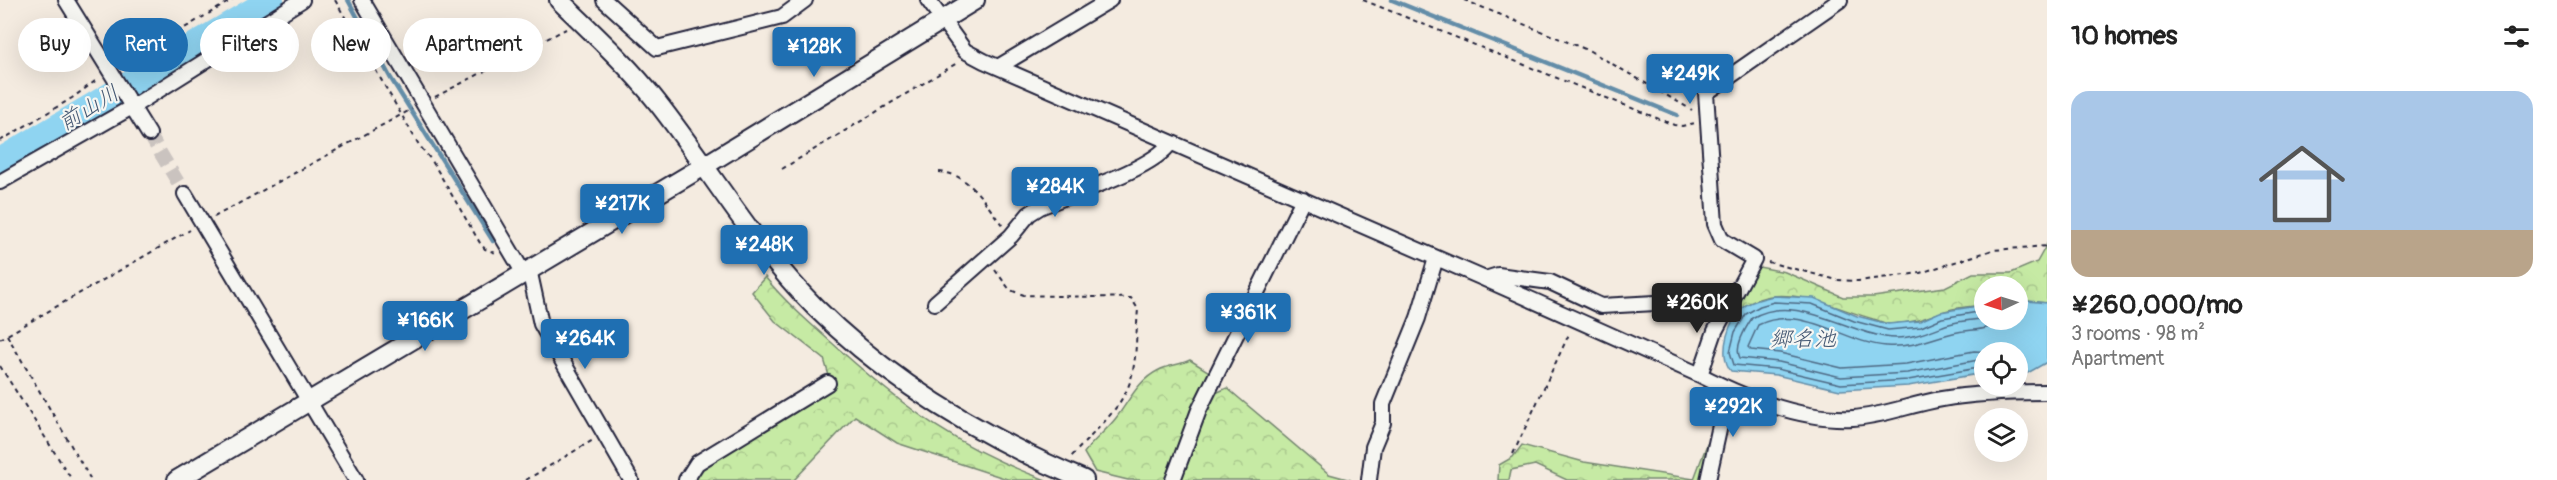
<!DOCTYPE html>
<html lang="en">
<head>
<meta charset="utf-8">
<style>
  :root { --surface:#fff; --page:#f2f2f2; --text:#222; --muted:#767676; --line:#e0e0e0; --accent:#1f6fb2 }
  body { margin:0; font-family:Pangolin,"Klee One",sans-serif; background:var(--page); color:var(--text); height:100vh; display:flex; flex-direction:column; font-size:22px; white-space:nowrap }
  * { box-sizing:border-box; margin:0 }
  p { font-size:20px; color:var(--muted) }
  .icon { flex:none; width:33px; height:33px; fill:none; stroke:currentColor; stroke-width:2; stroke-linecap:round; stroke-linejoin:round }
  .map { position:relative; flex:1; overflow:hidden }
  .panel { display:flex; flex-direction:column; background:var(--surface); width:510px }
  .panel>* { flex:none }
  .hud { position:absolute; left:18px; top:18px; width:570px; height:54px; display:flex; gap:12px }
  .needle { width:39px; rotate:266deg }
  .controls { position:absolute; left:1974px; top:276px; display:grid; gap:12px }
  .controls a { display:grid; place-items:center; width:54px; height:54px; border-radius:50%; background:var(--surface); box-shadow:0 6px 24px #0002; font-size:30px }
  .price { position:absolute; translate:-50% -51px; padding:0 14px; border-radius:6px; background:var(--accent); color:#fff; font-size:20px; line-height:39px; filter:drop-shadow(0 2px 3px #0008) }
  .price::after { content:''; position:absolute; left:50%; top:36px; width:18px; height:14px; margin-left:-9px; background:inherit; clip-path:polygon(0 0,100% 0,50% 100%) }
  .price.selected { background:#222; color:#fff }
  ul { padding:0; list-style:none }
  li { display:grid; align-content:center; gap:12px; height:318px; padding:0 24px }
  li+li { border-top:2px solid var(--line) }
  li span { display:grid; place-items:center; height:186px; border-radius:18px; color:#555 }
  li>.icon { margin-inline-start:auto }
  span .icon { width:108px; height:108px; fill:#fffc; stroke-width:1 }
  li b { font-size:26px }
  h2 { display:flex; justify-content:space-between; align-items:center; height:72px; padding:0 24px; font-size:26px }
  .chip { padding:0 21px; border-radius:27px; background:var(--surface); box-shadow:0 6px 24px #0002; font-size:21px; line-height:54px }
  .chip.selected { background:var(--accent); color:#fff }
  main { display:flex; flex:1; min-height:0 }
  .map>svg:first-child { display:block }
  .forest { fill:url(#forest-crowns); stroke:#748670; stroke-width:1.5 }
  .water { fill:#8fd4f1; stroke:#638da8; stroke-width:1.5 }
  .lines { fill:none; stroke-linecap:round; stroke-linejoin:round }
  .shore { stroke:#4e6984; stroke-width:1.5 }
  .stream { stroke:#638da8; stroke-width:4.5 }
  .river { stroke:#8fd4f1; stroke-width:26 }
  .minor-tunnel { stroke:#cac3bf; stroke-width:14; stroke-dasharray:14 7; stroke-linecap:butt }
  .minor-casing { stroke:#22223b; stroke-width:18 }
  .tertiary-casing { stroke:#22223b; stroke-width:22 }
  .path { stroke:#22223b; stroke-width:2; stroke-dasharray:4.5 4.5; stroke-linecap:butt }
  .minor { stroke:#f6f6f2; stroke-width:14 }
  .tertiary { stroke:#f6f6f2; stroke-width:18 }
  .labels { text-anchor:middle; dominant-baseline:central; stroke-width:4.5; stroke-linejoin:round; paint-order:stroke }
  .water-label { font-size:22px; font-style:italic; fill:#435772; stroke:#f6f6f2 }
</style>
</head>
<body>
<main>
<div class="map">
<svg width="2047" height="480" viewBox="0 0 2047 480">
  <defs>
    <pattern id="forest-crowns" width="20" height="18" patternUnits="userSpaceOnUse" patternTransform="scale(1.5)"><rect width="20" height="18" fill="#c6eaa4"/><path d="M2 6a3 3 0 1 1 6 0M12 15a3 3 0 1 1 6 0" fill="none" stroke="#aac88e"/></pattern>
  </defs>
  <rect width="100%" height="100%" fill="#f4ebe0"/>
  <filter id="ink" filterUnits="userSpaceOnUse"><feTurbulence type="fractalNoise" baseFrequency=".0167" numOctaves="2"/><feDisplacementMap in="SourceGraphic" scale="12" xChannelSelector="R" yChannelSelector="G"/><feConvolveMatrix kernelMatrix="1 2 1 2 8 2 1 2 1" color-interpolation-filters="sRGB"/></filter>
  <g filter="url(#ink)">
    <!-- forest -->
    <path class="forest" d="M 2047,244 L 2047,303 L 2018,300 L 2018,286 L 1984,286 L 1984,305 C 1970,307 1953,307 1939,313 C 1922,319 1909,324 1890,324 C 1884,324 1879,320 1873,319 C 1834,308 1777,278 1741,309 L 1737,292 L 1759,267 L 1785,272 L 1843,297 L 1873,297 L 1945,287 L 1973,273 L 2011,273 L 2037,262 Z
      M 765,277 C 787,304 813,326 840,350 C 907,410 960,449 1046,480 L 1010,480 L 897,443 L 855,416 L 794,480 L 691,480 L 697,468 L 832,386 L 824,359 L 775,321 L 752,292 Z
      M 1190,360 L 1211,373 L 1169,480 L 1128,480 L 1095,472 L 1084,453 C 1093,440 1106,431 1116,418 C 1130,400 1137,381 1159,370 C 1168,365 1180,365 1190,360 Z
      M 1227,388 L 1329,474 L 1351,480 L 1179,480 L 1209,396 Z
      M 1712,442 L 1703,480 L 1567,480 L 1535,465 L 1511,470 L 1509,480 L 1498,480 L 1499,465 L 1513,457 L 1522,445 L 1584,462 L 1694,479 L 1707,444 Z"/>
    <!-- water -->
    <path class="water" d="M 1774,296 L 1814,298 L 1857,316 L 1888,324 L 1920,321 L 1940,312 L 1984,305 L 1984,320 L 2018,320 L 2018,300 L 2047,303 L 2047,362 L 2026,374 L 2018,375 L 2018,352 L 1984,352 L 1984,373 L 1908,386 L 1840,390 L 1776,375 L 1731,371 C 1717,355 1729,316 1746,305 C 1755,300 1765,298 1774,296 Z"/>
    <g class="lines">
      <!-- shore -->
      <path class="shore" d="M 1984,311 L 1942,318 L 1921,327 L 1888,330 L 1854,321 L 1812,304 L 1774,302 L 1760,306 L 1746,314 L 1735,332 L 1730,352 L 1734,365 L 1777,369 L 1841,384 L 1908,380 L 1984,367
        M 1984,319 C 1971,320 1956,321 1943,326 C 1925,333 1905,341 1885,337 C 1843,330 1793,293 1752,318 C 1745,329 1734,347 1740,358 L 1779,362 L 1841,377 L 1907,373 L 1984,359
        M 1993,352 L 1974,351 L 1906,364 L 1842,368 L 1780,353 L 1751,350 L 1748,347 L 1758,325 C 1801,303 1844,343 1886,346 C 1916,348 1932,337 1958,332 C 1973,329 1990,331 2001,320"/>
      <!-- stream -->
      <path class="stream" d="M 348,0 L 390,77 L 493,241
        M 1392,0 L 1677,115"/>
      <!-- river -->
      <path class="river" d="M 0,161 L 271,0"/>
      <!-- minor-tunnel -->
      <path class="minor-tunnel" d="M 149,134 L 185,194"/>
      <defs>
        <path id="minor" d="M 66,0 L 149,134
          M 362,0 L 523,272
          M 604,0 L 657,48 L 782,17 L 805,0
          M 928,0 L 965,51 L 984,61 L 1485,279 L 1498,275 L 1550,282 L 1601,306 L 1674,302
          M 1840,0 L 1706,93 L 1715,224 L 1722,240 L 1754,259 L 1715,331 L 1700,375 C 1745,398 1801,421 1853,418 C 1883,416 1912,404 1942,399 C 1977,393 2012,392 2047,392
          M 998,67 L 1110,0
          M 0,182 L 132,107 L 302,0
          M 185,194 L 356,480
          M 529,269 L 541,324 L 631,480
          M 1485,279 L 1700,375
          M 935,303 L 1011,236 L 1029,214 L 1040,207 C 1071,194 1154,169 1170,143
          M 686,480 L 697,463 L 828,383
          M 1173,480 L 1199,410 L 1303,199
          M 1369,480 L 1373,447 L 1383,423 L 1383,404 L 1418,318 L 1436,258
          M 1708,480 L 1728,389"/>
        <path id="tertiary" d="M 559,0 C 593,33 628,65 657,102 C 710,169 754,246 815,307 C 892,384 984,438 1084,480
          M 177,480 L 704,166 L 975,0"/>
      </defs>
      <!-- minor casing -->
      <use href="#minor" class="minor-casing"/>
      <!-- tertiary casing -->
      <use href="#tertiary" class="tertiary-casing"/>
      <!-- path -->
      <path class="path" d="M 335,0 L 419,145 L 432,161 L 480,243 L 485,249 L 496,253
        M 1363,0 L 1674,125 L 1682,126 L 1695,123
        M 1464,0 L 1590,51 L 1692,110
        M 123,64 L 232,0
        M 435,97 L 566,29
        M 0,141 L 72,98 L 98,79
        M 782,169 L 957,63
        M 939,172 C 970,173 986,205 1003,226
        M 214,217 L 412,109
        M 1768,262 L 1837,280 L 1858,281 L 1920,273 L 1993,250 L 2047,246
        M 995,270 L 1010,290 L 1024,295 L 1131,298 L 1138,309 C 1136,331 1137,354 1132,375 C 1125,407 1092,433 1071,457
        M 7,335 L 91,480
        M 0,339 L 190,230
        M 0,366 L 72,480
        M 1513,454 L 1570,332
        M 526,480 L 593,440"/>
      <!-- minor -->
      <use href="#minor" class="minor"/>
      <!-- tertiary -->
      <use href="#tertiary" class="tertiary"/>
    </g>
  </g>
  <g class="labels">
    <!-- water labels -->
    <g class="water-label">
      <text transform="translate(89 108) rotate(-31)">前山川</text>
      <text x="1803" y="339">郷名池</text>
    </g>
  </g>
</svg>
<div class="controls">
<a><svg class="needle" viewBox="-14 -14 28 28"><path d="M0-13l5 13h-10z" fill="#e53935"/><path d="M0 13l5-13h-10z" fill="#767676"/></svg></a>
<a><svg class="icon" aria-label="locate" viewBox="0 0 24 24"><circle cx="12" cy="12" r="6"/><path d="M12 2v4M12 18v4M2 12h4M18 12h4"/></svg></a>
<a><svg class="icon" aria-label="layers" viewBox="0 0 24 24"><path d="M12 4l9 5-9 5-9-5zM3 14l9 5 9-5"/></svg></a>
</div>
<b class="price" style="left:814px;top:78px">¥128K</b>
<b class="price" style="left:1690px;top:105px">¥249K</b>
<b class="price" style="left:1055px;top:218px">¥284K</b>
<b class="price" style="left:622px;top:235px">¥217K</b>
<b class="price" style="left:764px;top:276px">¥248K</b>
<b class="price selected" style="left:1697px;top:334px">¥260K</b>
<b class="price" style="left:1248px;top:344px">¥361K</b>
<b class="price" style="left:425px;top:352px">¥166K</b>
<b class="price" style="left:585px;top:370px">¥264K</b>
<b class="price" style="left:1733px;top:438px">¥292K</b>
<div class="hud">
<a class="chip">Buy</a>
<a class="chip selected">Rent</a>
<a class="chip">Filters</a>
<a class="chip">New</a>
<a class="chip">Apartment</a>
</div>
</div>
<section class="panel">
<h2>10 homes<svg class="icon" aria-label="filters" viewBox="0 0 24 24"><path d="M4 7h16M4 17h16"/><circle cx="9" cy="7" r="2"/><circle cx="15" cy="17" r="2"/></svg></h2>
<ul>
<li><span style="background:linear-gradient(#a9c7e8 75%,#b9a48a 0)"><svg class="icon" aria-label="home" viewBox="0 0 24 24"><path d="M3 11l9-7 9 7M6 9v11h12V9"/></svg></span><div><b>¥260,000/mo</b><p>3 rooms · 98 m²</p><p>Apartment</p></div></li>
</ul>
</section>
</main>
</body>
</html>
